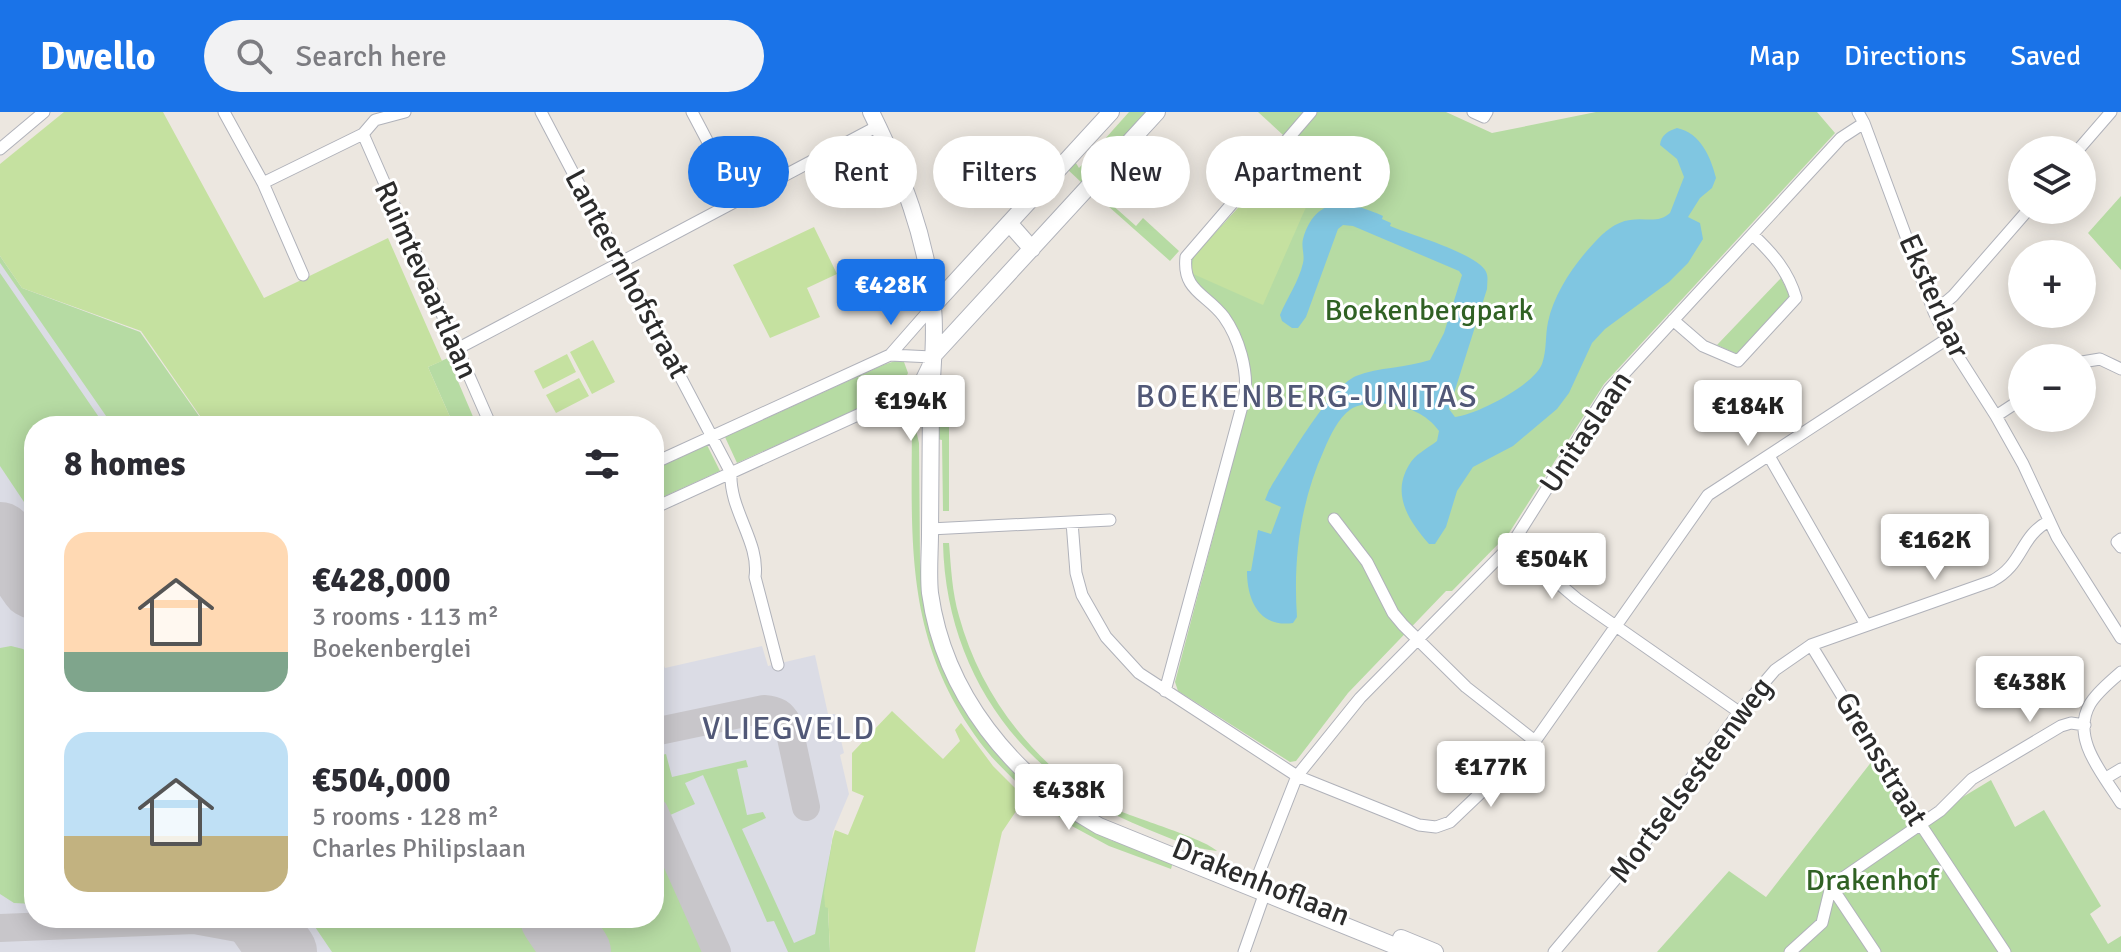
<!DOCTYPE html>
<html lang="en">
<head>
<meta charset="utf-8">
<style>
  :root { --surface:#fff; --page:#f2f2f3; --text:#2b2b33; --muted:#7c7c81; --accent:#1a73e8 }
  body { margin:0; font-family:Signika,sans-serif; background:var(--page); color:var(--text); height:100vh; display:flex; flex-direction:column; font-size:30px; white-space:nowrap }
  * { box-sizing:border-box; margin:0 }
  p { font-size:26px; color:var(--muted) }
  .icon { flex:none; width:44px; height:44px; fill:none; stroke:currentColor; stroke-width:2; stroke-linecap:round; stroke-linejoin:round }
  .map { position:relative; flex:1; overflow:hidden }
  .panel { position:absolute; left:24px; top:304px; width:640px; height:512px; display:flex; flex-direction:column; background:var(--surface); border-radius:32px; box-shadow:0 4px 20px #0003 }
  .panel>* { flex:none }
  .hud { position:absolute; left:688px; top:24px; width:760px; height:72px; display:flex; gap:16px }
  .fabs { position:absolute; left:2008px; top:24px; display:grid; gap:16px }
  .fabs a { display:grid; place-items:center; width:88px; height:88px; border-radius:50%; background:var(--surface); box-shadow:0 4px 20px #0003; font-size:40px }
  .price { position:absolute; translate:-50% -68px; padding:0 18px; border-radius:8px; background:#fff; color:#222; font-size:26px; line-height:52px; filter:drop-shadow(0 2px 4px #0008) }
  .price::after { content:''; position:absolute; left:50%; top:48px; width:24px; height:18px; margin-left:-12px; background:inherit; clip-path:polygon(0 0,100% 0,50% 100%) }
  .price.current { background:var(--accent); color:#fff }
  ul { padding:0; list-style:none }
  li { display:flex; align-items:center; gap:24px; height:200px; padding:0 40px }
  li span { display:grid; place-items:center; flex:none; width:224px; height:160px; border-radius:24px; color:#555 }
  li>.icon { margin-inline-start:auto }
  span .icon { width:96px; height:96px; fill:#fffc; stroke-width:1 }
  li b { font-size:34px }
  h2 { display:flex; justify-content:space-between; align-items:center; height:96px; padding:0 40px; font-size:34px }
  .chip { padding:0 28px; border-radius:36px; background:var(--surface); box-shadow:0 4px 20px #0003; font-size:28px; line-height:72px }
  .chip.current { background:var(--accent); color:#fff }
  header { display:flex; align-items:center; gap:48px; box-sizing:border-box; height:112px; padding:0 40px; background:var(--accent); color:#fff }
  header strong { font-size:38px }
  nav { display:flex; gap:44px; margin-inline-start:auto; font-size:28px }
  .search { width:560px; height:72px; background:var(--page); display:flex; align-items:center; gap:20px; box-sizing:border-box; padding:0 28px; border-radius:44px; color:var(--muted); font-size:30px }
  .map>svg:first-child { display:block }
  .airport { fill:#dbdce5 }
  .green { fill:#b6dba3 }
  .pitch { fill:#c5e1a0 }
  .water { fill:#80c6e1 }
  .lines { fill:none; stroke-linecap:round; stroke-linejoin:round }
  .taxiway { stroke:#c8c6ca; stroke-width:28 }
  .runway { stroke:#c8c6ca; stroke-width:68 }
  .street-casing { stroke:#b0b2ba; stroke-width:13 }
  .secondary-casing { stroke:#b0b2ba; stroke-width:18 }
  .street { stroke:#fff; stroke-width:11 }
  .secondary { stroke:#fff; stroke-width:16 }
  .labels { text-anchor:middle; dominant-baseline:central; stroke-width:6; stroke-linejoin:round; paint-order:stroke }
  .street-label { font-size:30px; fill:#2c2c2c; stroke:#fff }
  .park-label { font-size:30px; fill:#306124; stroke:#fff }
  .neighbourhood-label { font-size:32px; letter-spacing:2px; fill:#515877; stroke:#fff }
</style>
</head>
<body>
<header>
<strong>Dwello</strong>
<div class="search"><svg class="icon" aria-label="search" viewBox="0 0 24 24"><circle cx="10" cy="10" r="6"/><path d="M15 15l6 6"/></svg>Search here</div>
<nav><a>Map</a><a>Directions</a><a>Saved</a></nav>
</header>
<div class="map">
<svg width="2121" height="840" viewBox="0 0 2121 840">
  <rect width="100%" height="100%" fill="#ece7e0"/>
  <!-- airport -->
  <path class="airport" d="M 0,144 L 22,176 L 140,220 L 205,314 L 34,314 L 34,806 L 654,806 L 654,533 L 665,556 L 762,534 L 768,554 L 815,543 L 828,602 L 835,602 L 844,641 L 840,643 L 849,682 L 833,720 L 824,781 L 830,840 L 0,840 Z"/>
  <!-- green -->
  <path class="green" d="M 1129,0 L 1146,0 L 1107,44 L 1102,36 L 1085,56 L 1088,65 L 1082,71 L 1066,56 L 1074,48 L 1079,56 Z
    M 1258,0 L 1446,0 L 1492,21 L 1596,0 L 1817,0 L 1835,21 L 1604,272 L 1509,421 L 1452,479 L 1446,479 L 1348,581 L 1296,649 L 1290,650 L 1178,579 L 1175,570 L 1252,277 L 1238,217 L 1223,195 L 1192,168 L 1189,154 L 1192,146 L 1295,34 Z
    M 1101,83 L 1136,114 L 1143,106 L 1179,139 L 1170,149 L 1099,86 Z
    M 2121,84 L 2121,158 L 2088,121 Z
    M 0,144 L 22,176 L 140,220 L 206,314 L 113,314 L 0,151 Z
    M 0,161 L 105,314 L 34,314 L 34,405 L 0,354 Z
    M 1781,166 L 1790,184 L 1737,242 L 1717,233 Z
    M 448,246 L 477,314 L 454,314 L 428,255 Z
    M 895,249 L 904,250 L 908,261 L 904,270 L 894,277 L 895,280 L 737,351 L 725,325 L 883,253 Z
    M 912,301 L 919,331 L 920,450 L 923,481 L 1006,651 L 1024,669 L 1020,674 C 1009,662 996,651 986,638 C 902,530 912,430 912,301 Z
    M 949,308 L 949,399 L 943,399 L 942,328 L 937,327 L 940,309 Z
    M 707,333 L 720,359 L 654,389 L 654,357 Z
    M 943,431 L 949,431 C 951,455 952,480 959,504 C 981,585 1039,662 1117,698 C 1138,707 1205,727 1217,739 C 1193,737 1170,726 1147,717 C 1025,669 946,564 943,431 Z
    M 11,534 L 23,537 L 34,545 L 34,792 L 14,791 L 0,782 L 0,536 Z
    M 666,642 L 672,665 L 746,648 L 748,655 L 737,657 L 747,703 L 763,700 L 766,706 L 742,717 L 794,831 L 815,822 L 833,725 L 909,758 L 828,796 L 830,840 L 788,840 L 774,809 L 767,810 L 703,663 L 685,671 L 695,692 L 668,704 L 654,675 L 654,645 Z
    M 1876,644 L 1918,712 L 1991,668 L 2015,715 L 2044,698 L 2101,794 L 2090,802 L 2108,832 L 2121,824 L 2121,840 L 1657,840 L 1729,759 L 1766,785 Z
    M 1033,677 L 1074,707 L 1110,728 L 1173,750 L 1171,757 L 1109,734 L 1070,713 L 1029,682 Z
    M 654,723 L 708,840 L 332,840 L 309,806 L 654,806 Z"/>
  <!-- pitch -->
  <path class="pitch" d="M 64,0 L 163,0 L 264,186 L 388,126 L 442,249 L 428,255 L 454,314 L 207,314 L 141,219 L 22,176 L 0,144 L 0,52 Z
    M 1270,61 L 1308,79 L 1310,86 L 1263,193 L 1191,161 L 1194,145 Z
    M 814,115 L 837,162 L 807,176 L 820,205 L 770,226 L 733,153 Z
    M 593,228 L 615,270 L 592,282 L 570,240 Z
    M 567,242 L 576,260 L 543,277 L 534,259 Z
    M 579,266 L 589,284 L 556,301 L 546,283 Z
    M 892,599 L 943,647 L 960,629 L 955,618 L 961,611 L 993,654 L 1025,686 L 1002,720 L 975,840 L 830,840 L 828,796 L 825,795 L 824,781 L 833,725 L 835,718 L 848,723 L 864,684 L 852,679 L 852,641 Z"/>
  <!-- water -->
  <path class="water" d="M 1677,16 C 1701,21 1711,46 1716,66 L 1712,76 L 1700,86 L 1688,105 L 1700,111 L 1703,127 L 1688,151 L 1669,170 L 1605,217 L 1592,231 L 1569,281 L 1557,297 L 1513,334 L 1473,355 L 1457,379 L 1446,415 L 1435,432 L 1429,432 C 1409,409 1391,383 1409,353 C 1414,343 1428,336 1437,329 L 1439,319 C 1427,302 1407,294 1387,292 C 1378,290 1358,292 1351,297 C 1338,306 1330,324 1324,338 C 1300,391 1293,448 1297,505 L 1293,511 C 1259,516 1247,488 1247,459 L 1251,459 L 1258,418 L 1271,422 L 1281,395 L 1265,388 L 1269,378 C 1286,351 1329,276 1356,264 C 1379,255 1406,256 1430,248 L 1444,221 L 1462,163 L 1459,159 L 1353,114 L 1343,113 L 1338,117 L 1306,205 L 1298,216 L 1292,216 L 1282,209 L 1280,203 C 1287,186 1299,169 1303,151 C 1305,143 1301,135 1303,127 C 1316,82 1349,89 1383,104 L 1382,107 L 1391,111 L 1390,114 C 1412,123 1474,141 1485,158 C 1489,164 1487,170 1487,177 L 1449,297 L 1455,305 C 1476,303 1534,273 1542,252 C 1547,238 1545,224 1548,210 C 1554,181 1575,151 1594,131 C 1604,120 1615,110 1630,108 C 1645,105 1658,112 1670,101 L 1684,65 L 1677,47 L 1660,33 C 1661,23 1668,19 1677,16 Z"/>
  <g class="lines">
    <!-- taxiway -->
    <path class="taxiway" d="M 0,451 L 26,462
      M 654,620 L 764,597 C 777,598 782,601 788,612 L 806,695
      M 654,699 L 717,840
      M 0,816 L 194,808 L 243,817 L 277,840"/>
    <!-- runway -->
    <path class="runway" d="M 0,424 L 34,473
      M 259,806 L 283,840
      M 554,806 L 577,840"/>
    <defs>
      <path id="street" d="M 224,0 L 263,71 L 303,163
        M 541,0 L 731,361 C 729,398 760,430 755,465 L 778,553
        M 692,0 L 739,89
        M 1473,0 L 1484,5 L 1487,0
        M 1858,0 L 1864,11 L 1934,200 L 1947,227 L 1996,304 L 2023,352 L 2057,425 L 2121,526
        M 363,22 L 491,314
        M 0,37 L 44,0
        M 2078,38 L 2111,0
        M 263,71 L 363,22 L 375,8 L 405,0
        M 1934,200 L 1953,184 L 2028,98
        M 1673,208 L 1703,234 L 1738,249 L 1796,186 C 1788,159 1773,142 1753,123
        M 457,237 L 878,14
        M 2082,250 L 2100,247 L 2121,257
        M 1996,304 L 2022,287
        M 1769,344 L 1866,513
        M 654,351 L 890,243 L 933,194
        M 654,396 L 917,276 L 932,245 L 890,243
        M 1334,407 L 1367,450 L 1393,501 L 1403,513 L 1466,575 L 1535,629
        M 1072,410 L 1076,461 L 1082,483 L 1106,525 L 1139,561 L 1297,664 L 1419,713 L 1436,715 L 1450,710 L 1535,629 L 1708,383 L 1947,227
        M 930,417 L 1110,408
        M 2121,427 L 2117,430 L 2121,435
        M 1512,432 L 1577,487 L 1739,600
        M 1811,533 L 1921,713 L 2005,840
        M 2121,560 C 2110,570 2097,580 2090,592 C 2070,627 2104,663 2121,691
        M 1165,579 L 1245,283 C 1248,258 1239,226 1224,205 C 1207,182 1182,179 1186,145 L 1311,0
        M 2106,666 L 2121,657
        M 1257,766 L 1297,664 L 1360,586 L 1512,432 L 1609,278 L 1841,26 L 1864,11
        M 1244,840 L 1263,786 L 1259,778
        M 1554,840 L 1635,744 L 1739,600 L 1775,558 L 1811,533 L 1992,469 C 2024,452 2019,425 2049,409
        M 1790,840 L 1822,811 L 1831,774
        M 1875,840 L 1831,774 L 1940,699 L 1972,667 L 2061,614 L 2071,611 L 2085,613"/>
      <path id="secondary" d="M 871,0 C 902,63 927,126 933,196 C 936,226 932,257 931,287 C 931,331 930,376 930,421 C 930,440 928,462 930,481 C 944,582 1012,665 1099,714 L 1410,840
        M 1009,111 L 1032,137
        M 933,194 L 1111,0
        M 932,245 L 1157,0
        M 1401,826 L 1435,840"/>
    </defs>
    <!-- street casing -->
    <use href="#street" class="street-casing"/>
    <!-- secondary casing -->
    <use href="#secondary" class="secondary-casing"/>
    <!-- street -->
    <use href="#street" class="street"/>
    <!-- secondary -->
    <use href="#secondary" class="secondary"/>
  </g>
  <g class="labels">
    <!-- street labels -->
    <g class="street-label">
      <text transform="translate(627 162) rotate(62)">Lanteernhofstraat</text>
      <text transform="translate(426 168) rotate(66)">Ruimtevaartlaan</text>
      <text transform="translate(1934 184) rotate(66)">Eksterlaar</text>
      <text transform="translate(1586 320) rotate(-56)">Unitaslaan</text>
      <text transform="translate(1881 647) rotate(59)">Grensstraat</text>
      <text transform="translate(1691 668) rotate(-53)">Mortselsesteenweg</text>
      <text transform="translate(1261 770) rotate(22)">Drakenhoflaan</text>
    </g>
    <!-- park labels -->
    <g class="park-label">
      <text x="1429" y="198">Boekenbergpark</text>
      <text x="1872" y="768">Drakenhof</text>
    </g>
    <!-- neighbourhood labels -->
    <g class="neighbourhood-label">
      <text x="1307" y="284">BOEKENBERG-UNITAS</text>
      <text x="789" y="616">VLIEGVELD</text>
    </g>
  </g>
</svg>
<div class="fabs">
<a><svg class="icon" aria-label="layers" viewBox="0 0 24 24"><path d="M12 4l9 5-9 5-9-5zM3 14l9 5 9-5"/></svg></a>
<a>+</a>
<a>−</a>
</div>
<b class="price current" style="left:891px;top:215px">€428K</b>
<b class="price" style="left:911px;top:331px">€194K</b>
<b class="price" style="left:1748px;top:336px">€184K</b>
<b class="price" style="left:1935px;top:470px">€162K</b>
<b class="price" style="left:1552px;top:489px">€504K</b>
<b class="price" style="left:2030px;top:612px">€438K</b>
<b class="price" style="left:1491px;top:697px">€177K</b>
<b class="price" style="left:1069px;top:720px">€438K</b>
<div class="hud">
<a class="chip current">Buy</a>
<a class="chip">Rent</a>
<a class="chip">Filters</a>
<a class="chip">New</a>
<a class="chip">Apartment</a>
</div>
<section class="panel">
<h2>8 homes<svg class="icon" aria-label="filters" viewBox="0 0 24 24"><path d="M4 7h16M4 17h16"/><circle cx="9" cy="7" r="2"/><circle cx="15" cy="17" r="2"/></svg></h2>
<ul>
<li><span style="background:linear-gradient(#ffd9b3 75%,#7fa58c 0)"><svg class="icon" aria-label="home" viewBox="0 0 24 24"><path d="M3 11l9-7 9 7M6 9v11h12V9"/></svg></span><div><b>€428,000</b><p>3 rooms · 113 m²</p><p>Boekenberglei</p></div></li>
<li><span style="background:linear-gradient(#bfe0f5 65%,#c2b280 0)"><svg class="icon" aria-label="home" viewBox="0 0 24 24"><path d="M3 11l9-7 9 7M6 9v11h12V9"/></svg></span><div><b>€504,000</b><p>5 rooms · 128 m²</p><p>Charles Philipslaan</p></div></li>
</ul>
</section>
</div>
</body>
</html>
